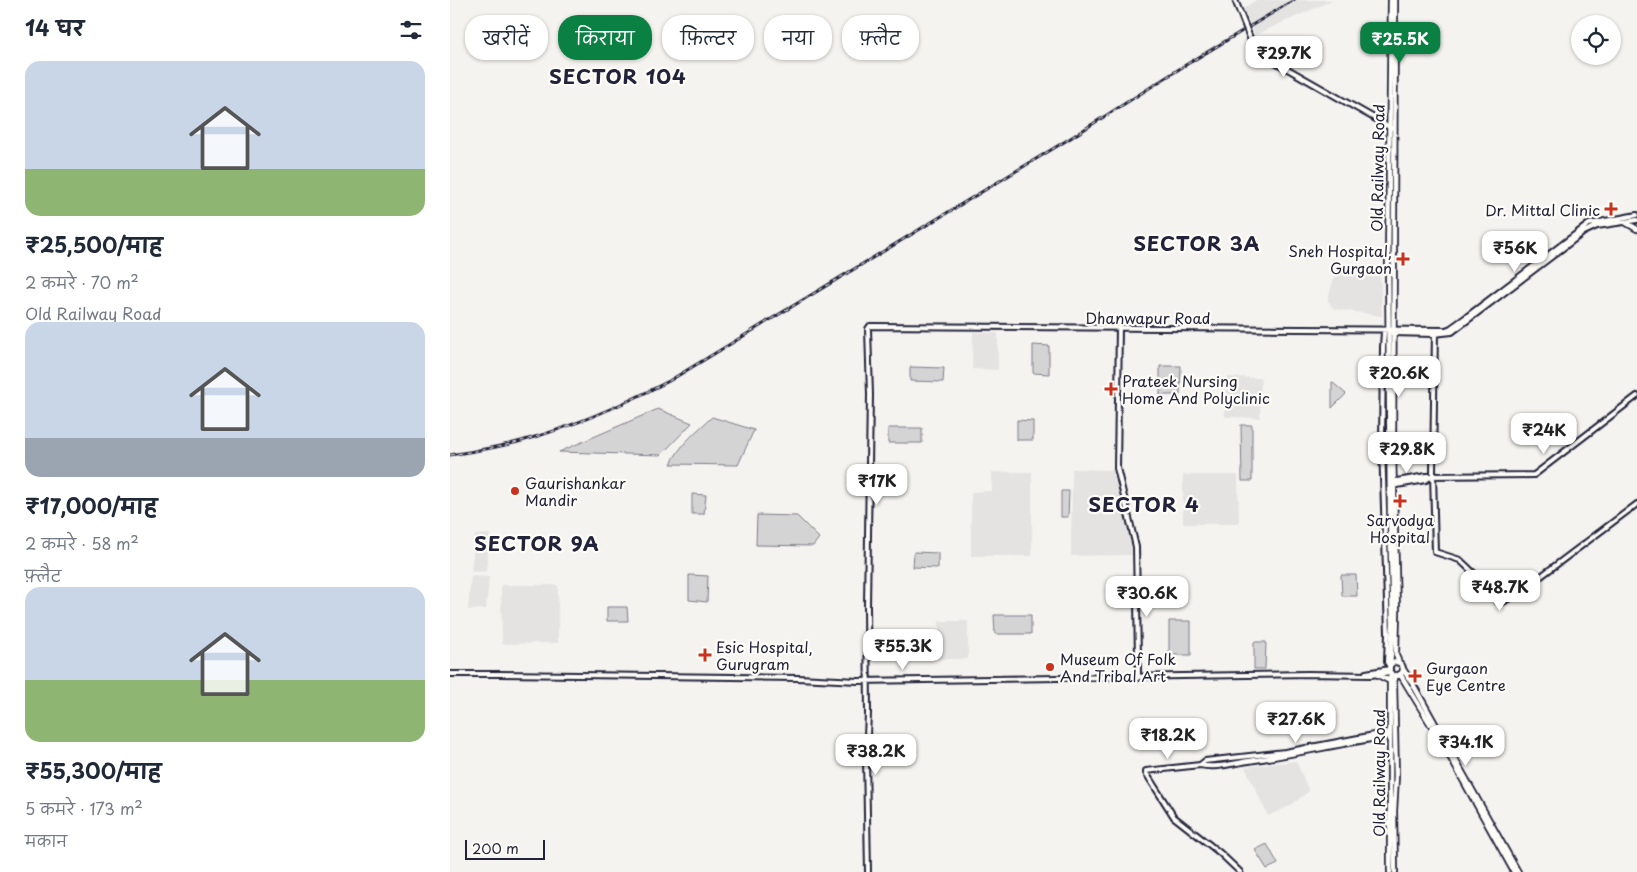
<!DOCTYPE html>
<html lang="hi">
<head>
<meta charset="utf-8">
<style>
  :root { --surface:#fff; --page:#f6f6f7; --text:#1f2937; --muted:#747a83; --accent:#0b8043 }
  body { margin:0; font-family:"Playpen Sans","Playpen Sans Deva",sans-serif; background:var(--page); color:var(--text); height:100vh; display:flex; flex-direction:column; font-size:19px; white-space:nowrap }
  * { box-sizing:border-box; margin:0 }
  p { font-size:16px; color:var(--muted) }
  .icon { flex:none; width:28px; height:28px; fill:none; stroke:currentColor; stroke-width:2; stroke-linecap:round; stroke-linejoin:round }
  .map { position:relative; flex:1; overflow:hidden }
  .panel { display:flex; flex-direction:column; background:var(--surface); width:450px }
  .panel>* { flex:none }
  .top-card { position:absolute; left:15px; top:15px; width:475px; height:45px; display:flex; gap:10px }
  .controls { position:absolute; left:1121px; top:15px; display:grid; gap:10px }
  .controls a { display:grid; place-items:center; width:50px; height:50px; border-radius:50%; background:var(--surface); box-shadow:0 1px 4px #0004; font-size:25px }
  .scale { position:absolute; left:15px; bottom:12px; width:80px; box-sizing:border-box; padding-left:5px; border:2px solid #22223b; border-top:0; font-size:14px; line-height:18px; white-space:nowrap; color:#22223b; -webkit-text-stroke:4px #fdfcf7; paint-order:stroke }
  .price { position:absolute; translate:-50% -42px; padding:0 11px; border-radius:10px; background:#fff; color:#222; font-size:16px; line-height:32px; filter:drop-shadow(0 1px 2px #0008) }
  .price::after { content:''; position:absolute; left:50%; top:30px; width:15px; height:11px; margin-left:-8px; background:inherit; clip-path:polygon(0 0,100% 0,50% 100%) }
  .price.active { background:var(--accent); color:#fff }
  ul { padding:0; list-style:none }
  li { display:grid; align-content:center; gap:10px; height:265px; padding:0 25px }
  li span { display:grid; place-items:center; height:155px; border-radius:15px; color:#555 }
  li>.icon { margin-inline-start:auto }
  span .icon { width:90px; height:90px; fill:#fffc; stroke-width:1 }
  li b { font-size:21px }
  h2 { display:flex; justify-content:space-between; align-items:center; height:60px; padding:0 25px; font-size:21px }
  .tag { padding:0 18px; border-radius:20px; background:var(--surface); box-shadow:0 1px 4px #0004; font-size:18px; line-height:45px }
  .tag.active { background:var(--accent); color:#fff }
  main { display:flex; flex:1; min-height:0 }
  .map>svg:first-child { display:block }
  .built { fill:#e4e3e2 }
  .green { fill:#d5d4d5; stroke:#7c7b88 }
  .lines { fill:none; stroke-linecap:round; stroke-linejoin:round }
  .tertiary-casing { stroke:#22223b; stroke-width:8 }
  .secondary-casing { stroke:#22223b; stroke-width:8 }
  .tertiary { stroke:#fdfcf7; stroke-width:4 }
  .secondary { stroke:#fdfcf7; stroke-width:4.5 }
  .rail-casing { stroke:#22223b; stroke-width:3 }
  .rail { stroke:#fdfcf7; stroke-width:1; stroke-dasharray:4; stroke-linecap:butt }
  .tertiary-bridge-casing { stroke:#22223b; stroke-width:8; stroke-linecap:butt }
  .tertiary-bridge { stroke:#fdfcf7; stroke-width:4 }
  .poi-dot { fill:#c8321e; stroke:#fdfcf7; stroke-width:2 }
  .labels { text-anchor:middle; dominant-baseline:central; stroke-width:4.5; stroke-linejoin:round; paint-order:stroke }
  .street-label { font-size:15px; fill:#22223b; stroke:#fdfcf7 }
  .poi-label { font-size:15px; fill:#22223b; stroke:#fdfcf7; text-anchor:start }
  .district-label { font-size:20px; font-weight:bold; letter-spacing:1px; fill:#22223b; stroke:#fdfcf7 }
</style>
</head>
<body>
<main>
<section class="panel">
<h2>14 घर<svg class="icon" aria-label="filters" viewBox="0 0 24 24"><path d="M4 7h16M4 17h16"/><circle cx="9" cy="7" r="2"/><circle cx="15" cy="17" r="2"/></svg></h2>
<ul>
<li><span style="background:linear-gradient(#c9d6e8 70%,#8fb573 0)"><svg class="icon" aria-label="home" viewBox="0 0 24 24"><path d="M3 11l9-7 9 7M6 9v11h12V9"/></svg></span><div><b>₹25,500/माह</b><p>2 कमरे · 70 m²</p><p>Old Railway Road</p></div></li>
<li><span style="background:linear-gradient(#c9d6e8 75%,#9aa5b1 0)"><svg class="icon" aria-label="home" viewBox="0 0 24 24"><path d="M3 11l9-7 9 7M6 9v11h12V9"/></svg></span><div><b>₹17,000/माह</b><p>2 कमरे · 58 m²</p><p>फ़्लैट</p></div></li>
<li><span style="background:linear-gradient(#c9d6e8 60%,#8fb573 0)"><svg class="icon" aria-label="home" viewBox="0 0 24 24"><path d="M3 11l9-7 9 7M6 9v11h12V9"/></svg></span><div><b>₹55,300/माह</b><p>5 कमरे · 173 m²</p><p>मकान</p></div></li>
</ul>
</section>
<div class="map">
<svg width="1187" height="872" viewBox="0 0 1187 872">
  <rect width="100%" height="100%" fill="#f4f3ef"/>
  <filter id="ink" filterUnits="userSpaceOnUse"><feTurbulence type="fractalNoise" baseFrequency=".02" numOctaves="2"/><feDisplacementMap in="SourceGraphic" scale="10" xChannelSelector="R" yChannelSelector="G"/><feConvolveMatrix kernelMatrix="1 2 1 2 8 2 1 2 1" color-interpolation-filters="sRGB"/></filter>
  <g filter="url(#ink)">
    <!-- built -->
    <path class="built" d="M 806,0 L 883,0 L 805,35 L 793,9 Z
      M 930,272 L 932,316 L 884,309 L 878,301 L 878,298 L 885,274 Z
      M 523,332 L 548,333 L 548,370 L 522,369 Z
      M 776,377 L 811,378 L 810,418 L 775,417 Z
      M 622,469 L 663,470 L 679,532 L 682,555 L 621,556 Z
      M 542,472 L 582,472 L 582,556 L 521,556 L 521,492 L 542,491 Z
      M 733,475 L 788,475 L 789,524 L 733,524 Z
      M 40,534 L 36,571 L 21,572 L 25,535 Z
      M 21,576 L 39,577 L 36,609 L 18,610 Z
      M 51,585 L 108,585 L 108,643 L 52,644 Z
      M 489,621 L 518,621 L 518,659 L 489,659 Z
      M 846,761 L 859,791 L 840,806 L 818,816 L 795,767 Z"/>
    <!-- green -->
    <path class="green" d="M 583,345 L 599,346 L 599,374 L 583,373 Z
      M 710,366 L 731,366 L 730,395 L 710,395 Z
      M 460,367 L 494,368 L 493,382 L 460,381 Z
      M 882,382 L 896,394 L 882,408 Z
      M 208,409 L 242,423 L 211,455 L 109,452 Z
      M 262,417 L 304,430 L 288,465 L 221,464 C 230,444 247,431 262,417 Z
      M 567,420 L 583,421 L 583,440 L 567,440 Z
      M 791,425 L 802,425 L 802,481 L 792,481 Z
      M 438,428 L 472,428 L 472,443 L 438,443 Z
      M 611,491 L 619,491 L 618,517 L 611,517 Z
      M 242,494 L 256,495 L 254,514 L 242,514 Z
      M 307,515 L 347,516 L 369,538 L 363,546 L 306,545 Z
      M 464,552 L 488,553 L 488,568 L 463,567 Z
      M 239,575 L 258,576 L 257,602 L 239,600 Z
      M 891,575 L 906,575 L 907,596 L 892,596 Z
      M 157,607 L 177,607 L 178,621 L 157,621 Z
      M 544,615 L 581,615 L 581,634 L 545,634 Z
      M 719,621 L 741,621 L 741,655 L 719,655 Z
      M 804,642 L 816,642 L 815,669 L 804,669 Z
      M 817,844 L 828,864 L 817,869 L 805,850 Z"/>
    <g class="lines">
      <defs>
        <path id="tertiary" d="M 924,118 L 941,128
          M 669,328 L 667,468 L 686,547 L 688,657 L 688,678
          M 985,330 L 983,473 L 985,552 L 1010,560 L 1031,580 L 1047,601 L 1053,602 L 1070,592 L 1187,504
          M 934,332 L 933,347 L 932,445 L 938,633 L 937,662 L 940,667
          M 942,333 L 984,334 L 1002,332 L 1134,232 L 1147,226 L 1187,220
          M 941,482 L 976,476 L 1084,475 L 1187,396
          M 941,486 L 976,480 L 980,477
          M 916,673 L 940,669
          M 0,674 L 50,674 L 348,678 L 408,681 L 858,674 L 921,675 L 940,672
          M 750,765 L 755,761 L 835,752 L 940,732
          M 418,872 L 416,757 L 418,714 L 417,606 L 420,395 L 418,329 L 420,326 L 996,330 L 1001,328 L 1015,318 L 1139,224 L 1187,215
          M 790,872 L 770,853 L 724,817 L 696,773 L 696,771 L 750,765 C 765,769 784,763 799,761 C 847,754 893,743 940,736"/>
        <path id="secondary" d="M 945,0 L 943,453 L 947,611 L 946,655 L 949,663
          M 1175,222 L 1187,229
          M939 669a7 7 0 1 1 14 0a7 7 0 1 1-14 0Z
          M 940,666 L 943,624 L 940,516 L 938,259 L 941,0
          M 953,669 L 964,686 L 1068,872
          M 926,674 L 940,681
          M 950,674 L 998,753 L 1064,872
          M 940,872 L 940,681 L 941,673
          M 945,872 L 944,811 L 946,776 L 944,682 L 946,675"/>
      </defs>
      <!-- tertiary casing -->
      <use href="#tertiary" class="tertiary-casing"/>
      <!-- secondary casing -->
      <use href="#secondary" class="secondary-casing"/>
      <!-- tertiary -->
      <use href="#tertiary" class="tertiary"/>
      <!-- secondary -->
      <use href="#secondary" class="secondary"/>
      <defs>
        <path id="rail" d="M 0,455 C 26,451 53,447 78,439 C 128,425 174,404 219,381 L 619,139 L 734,66 L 844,0"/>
      </defs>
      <!-- rail casing -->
      <use href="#rail" class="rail-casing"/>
      <!-- rail -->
      <use href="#rail" class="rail"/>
      <defs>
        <path id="tertiary-bridge" d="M 785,0 L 802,43 L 808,51 L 827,63 L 924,118"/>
      </defs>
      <!-- tertiary-bridge casing -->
      <use href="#tertiary-bridge" class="tertiary-bridge-casing"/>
      <!-- tertiary-bridge -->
      <use href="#tertiary-bridge" class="tertiary-bridge"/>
    </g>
  </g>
  <!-- markers -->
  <g class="poi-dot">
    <path d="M1158.5 201.5h5v5h5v5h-5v5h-5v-5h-5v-5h5z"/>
    <path d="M950.5 251.5h5v5h5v5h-5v5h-5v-5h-5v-5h5z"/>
    <path d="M658.5 381.5h5v5h5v5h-5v5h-5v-5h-5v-5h5z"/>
    <circle cx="65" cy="491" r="5"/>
    <path d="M947.5 493.5h5v5h5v5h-5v5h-5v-5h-5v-5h5z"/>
    <path d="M252.5 647.5h5v5h5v5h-5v5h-5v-5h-5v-5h5z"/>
    <circle cx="600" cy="667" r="5"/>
    <path d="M962.5 668.5h5v5h5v5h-5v5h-5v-5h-5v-5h5z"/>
  </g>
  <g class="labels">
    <!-- street labels -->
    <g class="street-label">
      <text transform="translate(927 168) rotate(-89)">Old Railway Road</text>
      <text x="698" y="317">Dhanwapur Road</text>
      <text transform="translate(928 773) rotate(-90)">Old Railway Road</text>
    </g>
    <!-- poi labels -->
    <g class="poi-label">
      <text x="1150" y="209" text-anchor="end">Dr. Mittal Clinic</text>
      <text x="942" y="250" text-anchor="end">Sneh Hospital,<tspan x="942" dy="17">Gurgaon</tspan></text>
      <text x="672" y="380">Prateek Nursing<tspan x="672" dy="17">Home And Polyclinic</tspan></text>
      <text x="75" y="482">Gaurishankar<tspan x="75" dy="17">Mandir</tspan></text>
      <text x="950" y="519" text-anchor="middle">Sarvodya<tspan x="950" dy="17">Hospital</tspan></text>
      <text x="266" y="646">Esic Hospital,<tspan x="266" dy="17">Gurugram</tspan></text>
      <text x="610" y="658">Museum Of Folk<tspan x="610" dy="17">And Tribal Art</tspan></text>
      <text x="976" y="667">Gurgaon<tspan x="976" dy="17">Eye Centre</tspan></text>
    </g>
    <!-- district labels -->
    <g class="district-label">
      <text x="168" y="76">SECTOR 104</text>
      <text x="747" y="243">SECTOR 3A</text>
      <text x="694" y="504">SECTOR 4</text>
      <text x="87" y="543">SECTOR 9A</text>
    </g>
  </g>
</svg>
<div class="controls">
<a><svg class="icon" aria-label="locate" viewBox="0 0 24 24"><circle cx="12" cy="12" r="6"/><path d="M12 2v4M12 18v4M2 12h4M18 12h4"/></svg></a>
</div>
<div class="scale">200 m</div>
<b class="price active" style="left:950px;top:64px">₹25.5K</b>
<b class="price" style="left:834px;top:78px">₹29.7K</b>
<b class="price" style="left:1065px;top:273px">₹56K</b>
<b class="price" style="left:949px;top:398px">₹20.6K</b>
<b class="price" style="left:1094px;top:455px">₹24K</b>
<b class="price" style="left:957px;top:474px">₹29.8K</b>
<b class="price" style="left:427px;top:506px">₹17K</b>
<b class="price" style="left:1050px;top:612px">₹48.7K</b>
<b class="price" style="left:697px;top:618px">₹30.6K</b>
<b class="price" style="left:453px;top:671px">₹55.3K</b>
<b class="price" style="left:846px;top:744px">₹27.6K</b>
<b class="price" style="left:718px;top:760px">₹18.2K</b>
<b class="price" style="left:1016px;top:767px">₹34.1K</b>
<b class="price" style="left:426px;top:776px">₹38.2K</b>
<div class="top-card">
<a class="tag">खरीदें</a>
<a class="tag active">किराया</a>
<a class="tag">फ़िल्टर</a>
<a class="tag">नया</a>
<a class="tag">फ़्लैट</a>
</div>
</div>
</main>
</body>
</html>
